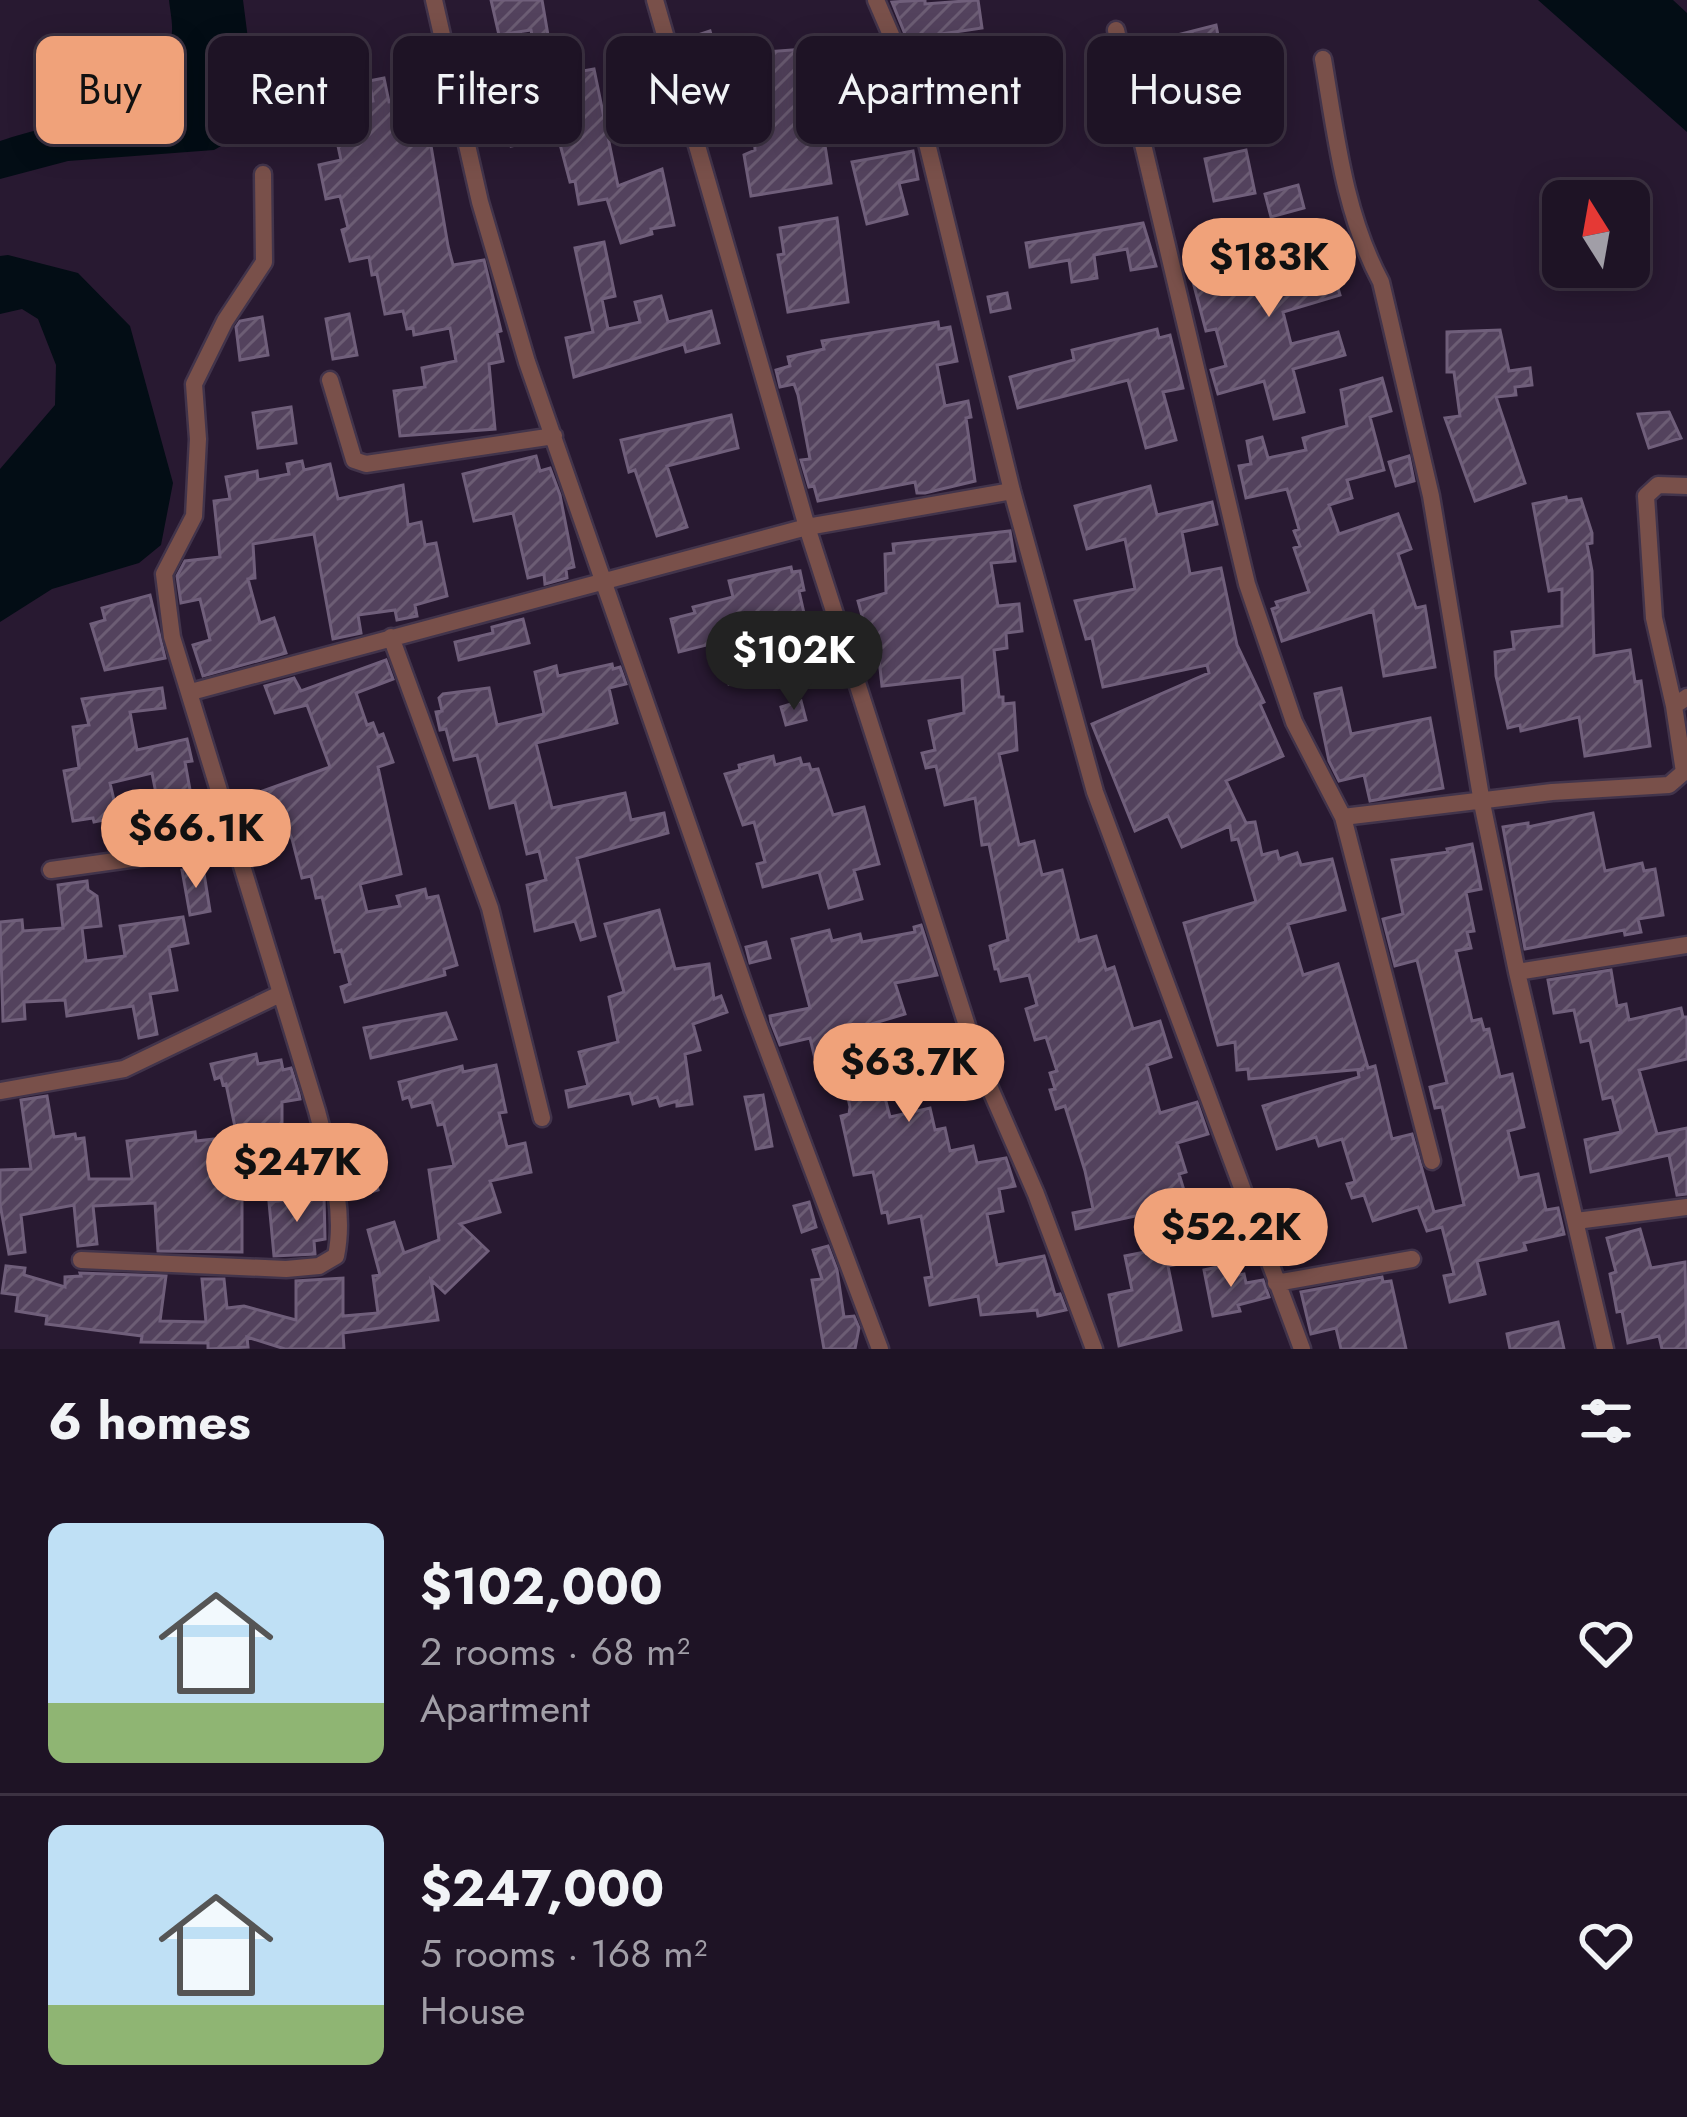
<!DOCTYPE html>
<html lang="en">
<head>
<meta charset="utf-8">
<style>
  :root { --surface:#1e1325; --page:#261c2d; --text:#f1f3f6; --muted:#a19ea7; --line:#3c3242; --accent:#f0a27a }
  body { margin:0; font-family:Jost,sans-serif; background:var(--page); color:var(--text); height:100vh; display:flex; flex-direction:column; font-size:45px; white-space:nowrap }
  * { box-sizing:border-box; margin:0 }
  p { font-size:39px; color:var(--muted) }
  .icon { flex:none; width:66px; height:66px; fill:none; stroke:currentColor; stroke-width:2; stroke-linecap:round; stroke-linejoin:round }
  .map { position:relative; height:1349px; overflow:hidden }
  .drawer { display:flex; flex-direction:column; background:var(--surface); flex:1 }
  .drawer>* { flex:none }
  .hud { position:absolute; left:36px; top:36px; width:1617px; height:108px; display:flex; gap:24px }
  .needle { width:78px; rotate:349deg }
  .buttons { position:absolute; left:1542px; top:180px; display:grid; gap:24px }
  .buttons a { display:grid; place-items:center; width:108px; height:108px; border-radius:18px; background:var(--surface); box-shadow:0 6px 30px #0003,0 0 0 3px var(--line); font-size:60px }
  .price { position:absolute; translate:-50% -102px; padding:0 27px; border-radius:42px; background:var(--accent); color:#111; font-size:39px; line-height:78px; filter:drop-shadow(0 3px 6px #0008) }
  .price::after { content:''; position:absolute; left:50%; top:72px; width:36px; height:27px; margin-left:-18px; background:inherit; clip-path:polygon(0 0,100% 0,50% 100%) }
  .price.selected { background:#222; color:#fff }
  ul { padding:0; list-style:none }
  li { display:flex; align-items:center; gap:36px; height:300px; padding:0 48px }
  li+li { border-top:3px solid var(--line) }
  li span { display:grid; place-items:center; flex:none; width:336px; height:240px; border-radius:18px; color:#555 }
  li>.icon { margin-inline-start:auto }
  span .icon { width:144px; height:144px; fill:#fffc; stroke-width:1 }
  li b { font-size:51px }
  h2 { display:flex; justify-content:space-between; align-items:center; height:144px; padding:0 48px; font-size:51px }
  .pill { padding:0 42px; border-radius:18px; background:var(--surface); box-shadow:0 6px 30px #0003,0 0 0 3px var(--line); font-size:42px; line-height:108px }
  .pill.selected { background:var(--accent); color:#111 }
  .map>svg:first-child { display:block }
  .water { fill:#030d15 }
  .building { fill:url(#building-hatch); stroke:#705f7b; stroke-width:3 }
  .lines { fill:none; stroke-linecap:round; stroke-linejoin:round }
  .street-casing { stroke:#42344b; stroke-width:21 }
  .street { stroke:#79504a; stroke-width:16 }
</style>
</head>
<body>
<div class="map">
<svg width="1687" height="1349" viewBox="0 0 1687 1349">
  <defs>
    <pattern id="building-hatch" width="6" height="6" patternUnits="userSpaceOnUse" patternTransform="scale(3)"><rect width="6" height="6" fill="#53425d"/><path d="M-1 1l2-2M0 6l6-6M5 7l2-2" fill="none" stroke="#6c5d74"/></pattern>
  </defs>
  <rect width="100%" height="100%" fill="#281931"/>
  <!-- water -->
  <path class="water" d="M 169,0 L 243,0 L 253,78 L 246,132 L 214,150 L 68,161 L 0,179 L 0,141 C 60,121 151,109 171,38 C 174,27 170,11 169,0 Z
    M 1538,0 L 1673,0 L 1687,13 L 1687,132 Z
    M 8,255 L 78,273 L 130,326 L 173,483 L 161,545 L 139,563 L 52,589 L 0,622 L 0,469 L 55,405 L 56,365 L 38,319 L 22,309 L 0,314 L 0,256 Z"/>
  <!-- building -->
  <path class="building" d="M 491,0 L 542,0 L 555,76 L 594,69 L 618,186 L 662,169 L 674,225 L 651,229 L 652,234 L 621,243 L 607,199 L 579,204 L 575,181 L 570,182 L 556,129 L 550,131 L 531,30 L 499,35 Z
    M 925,0 L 925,4 L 978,0 L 982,28 L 907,39 L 892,2 Z
    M 1216,25 L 1228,86 L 1273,79 L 1276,98 L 1259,101 L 1270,133 L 1247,142 L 1232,100 L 1176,113 L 1161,39 Z
    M 710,31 L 717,55 L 750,49 L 751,53 L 844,46 L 846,71 L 831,72 L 839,130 L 823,133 L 831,183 L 751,196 L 744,155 L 755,150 L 751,81 L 707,87 L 708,95 L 696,97 L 680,41 Z
    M 384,78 L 389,102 L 443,98 L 451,131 L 429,134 L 448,246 L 453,265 L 484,260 L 501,331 L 497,332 L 503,361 L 489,364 L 495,429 L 400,436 L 394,391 L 425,387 L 422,368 L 456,361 L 450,328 L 414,335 L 413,328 L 407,329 L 403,311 L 385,314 L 377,274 L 372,275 L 369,257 L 350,261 L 342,230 L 348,228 L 340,196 L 326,199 L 319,165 L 341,160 L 338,146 L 347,144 L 341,106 L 373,101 L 369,81 Z
    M 511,78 L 522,144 L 511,146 L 508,135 L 488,139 L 484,112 L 501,109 L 494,80 Z
    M 1246,150 L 1255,193 L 1214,201 L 1205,159 Z
    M 913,151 L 918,179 L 899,183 L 907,214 L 867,224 L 852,162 Z
    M 1298,185 L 1304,208 L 1271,217 L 1265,194 Z
    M 837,218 L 848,302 L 788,312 L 778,255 L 784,254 L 780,228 Z
    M 1143,223 L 1156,266 L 1131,270 L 1127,249 L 1094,255 L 1097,278 L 1072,282 L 1069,260 L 1030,267 L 1026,243 Z
    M 1346,233 L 1353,251 L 1329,257 L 1340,295 L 1283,312 L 1291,344 L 1338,332 L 1345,355 L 1293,369 L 1304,412 L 1274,419 L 1264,381 L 1218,394 L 1211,370 L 1226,366 L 1216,329 L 1206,331 L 1188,263 L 1211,258 L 1215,280 L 1279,264 L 1276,256 Z
    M 604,242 L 615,296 L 602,299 L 608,329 L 640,322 L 635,302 L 661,296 L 668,322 L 711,311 L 719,343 L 686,352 L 684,344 L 574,377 L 566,338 L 593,332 L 575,248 Z
    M 1007,293 L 1010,308 L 991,312 L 988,297 Z
    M 349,314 L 357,355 L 333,359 L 326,319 Z
    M 262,317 L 268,355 L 240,360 L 236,327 L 240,321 Z
    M 938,322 L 939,329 L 950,327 L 957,361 L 937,365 L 945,406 L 968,401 L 971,417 L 966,418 L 975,481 L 925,493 L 917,493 L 915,482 L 818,501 L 814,486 L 809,487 L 801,460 L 810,459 L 798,395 L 794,384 L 780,387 L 776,370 L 790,366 L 788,357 L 824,349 L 822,341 Z
    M 1157,329 L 1159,338 L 1170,335 L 1183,388 L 1163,392 L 1176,440 L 1146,448 L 1128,380 L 1018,408 L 1010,377 L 1074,360 L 1072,350 Z
    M 1500,330 L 1509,371 L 1530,368 L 1532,385 L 1515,387 L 1516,395 L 1496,397 L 1525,483 L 1475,501 L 1445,418 L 1460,416 L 1454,372 L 1447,372 L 1447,332 Z
    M 1382,378 L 1391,411 L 1370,417 L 1384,470 L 1347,480 L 1352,498 L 1329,505 L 1339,534 L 1398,514 L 1411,549 L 1398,554 L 1416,608 L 1425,606 L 1435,667 L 1384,676 L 1373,611 L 1282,641 L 1272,609 L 1278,607 L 1276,602 L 1309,592 L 1294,548 L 1300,546 L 1294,531 L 1299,529 L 1287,489 L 1246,498 L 1239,466 L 1251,464 L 1247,441 L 1262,437 L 1268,458 L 1306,450 L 1303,438 L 1347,426 L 1341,390 Z
    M 291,407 L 296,443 L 258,448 L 253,413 Z
    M 1669,412 L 1681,438 L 1649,448 L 1638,414 Z
    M 731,415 L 738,448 L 667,466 L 687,527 L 657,536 L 635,470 L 629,472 L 621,440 Z
    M 536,456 L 540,471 L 550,468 L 560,495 L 574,567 L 566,569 L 567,578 L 545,584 L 544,574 L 528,578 L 513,513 L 474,521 L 463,474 Z
    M 1409,456 L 1414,481 L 1396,486 L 1389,462 Z
    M 302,461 L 304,470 L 330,464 L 338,499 L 403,485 L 408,525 L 421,522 L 425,545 L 436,543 L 447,596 L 415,605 L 417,616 L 397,620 L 395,610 L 358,615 L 361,633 L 333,639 L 314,534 L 253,544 L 255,578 L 248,579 L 260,623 L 274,618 L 286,653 L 203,676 L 193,645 L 210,640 L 200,599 L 181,603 L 177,576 L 185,561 L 220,557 L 214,501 L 230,499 L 226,477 L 257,471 L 258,480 L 289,474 L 287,464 Z
    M 1150,486 L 1157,515 L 1212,502 L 1217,524 L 1182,532 L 1190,574 L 1221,568 L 1237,645 L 1264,702 L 1260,704 L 1283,756 L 1226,781 L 1246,823 L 1255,822 L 1262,855 L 1277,851 L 1279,859 L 1297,853 L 1301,865 L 1332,859 L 1345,910 L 1288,924 L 1303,975 L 1338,964 L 1368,1068 L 1375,1066 L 1392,1139 L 1412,1134 L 1434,1212 L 1464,1205 L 1442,1107 L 1435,1108 L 1430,1087 L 1447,1083 L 1417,960 L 1395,966 L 1383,919 L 1403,914 L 1392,860 L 1448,852 L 1447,849 L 1472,844 L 1481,889 L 1466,892 L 1474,931 L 1467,932 L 1471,948 L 1456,951 L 1472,1021 L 1481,1019 L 1484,1030 L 1489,1029 L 1500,1077 L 1512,1074 L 1524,1127 L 1508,1131 L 1519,1178 L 1538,1174 L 1546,1210 L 1558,1208 L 1564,1234 L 1524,1243 L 1526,1250 L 1477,1261 L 1485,1294 L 1450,1302 L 1444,1276 L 1454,1274 L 1442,1227 L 1427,1231 L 1418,1207 L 1373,1221 L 1364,1195 L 1352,1198 L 1347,1184 L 1355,1182 L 1342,1139 L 1319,1146 L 1316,1137 L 1277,1149 L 1263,1106 L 1359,1077 L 1358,1071 L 1364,1069 L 1249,1079 L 1248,1069 L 1237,1070 L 1235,1042 L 1218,1045 L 1184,923 L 1256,902 L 1238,839 L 1232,840 L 1230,826 L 1182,847 L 1168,816 L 1135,831 L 1092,724 L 1209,673 L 1207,665 L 1103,687 L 1092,638 L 1086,639 L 1075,601 L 1135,589 L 1125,539 L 1087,549 L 1075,506 Z
    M 1566,497 L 1567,501 L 1581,499 L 1592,533 L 1592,543 L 1587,544 L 1592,571 L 1594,656 L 1630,650 L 1635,682 L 1641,681 L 1650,746 L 1585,756 L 1579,717 L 1521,731 L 1520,725 L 1508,728 L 1496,676 L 1495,652 L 1514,649 L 1512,632 L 1562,626 L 1562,589 L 1549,591 L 1533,504 Z
    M 1010,531 L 1015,561 L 991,563 L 998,606 L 1019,604 L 1022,631 L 1006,633 L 1007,648 L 994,650 L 999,697 L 1003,697 L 1003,704 L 1014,703 L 1017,750 L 999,754 L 1019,845 L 1034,841 L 1042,875 L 1062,870 L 1079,941 L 1096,936 L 1106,970 L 1114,967 L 1133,1029 L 1160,1021 L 1171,1057 L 1147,1065 L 1160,1113 L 1197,1102 L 1208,1134 L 1177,1143 L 1186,1172 L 1179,1174 L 1193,1220 L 1202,1219 L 1210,1258 L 1168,1266 L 1181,1330 L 1119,1346 L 1109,1295 L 1132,1290 L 1125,1256 L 1165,1248 L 1158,1211 L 1076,1229 L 1073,1213 L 1093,1209 L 1085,1171 L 1065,1106 L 1056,1109 L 1050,1090 L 1055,1089 L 1050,1073 L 1057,1071 L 1046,1037 L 1035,1040 L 1026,1009 L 1037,1005 L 1029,975 L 1001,981 L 998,969 L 995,969 L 990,946 L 1008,940 L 989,844 L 982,845 L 975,798 L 945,805 L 936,766 L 926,768 L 922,753 L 935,750 L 929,721 L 964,713 L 962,677 L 882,686 L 879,659 L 874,660 L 858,601 L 886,593 L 885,554 L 894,553 L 893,544 Z
    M 791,567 L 792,572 L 800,571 L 804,590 L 799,591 L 806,622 L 742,636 L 752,677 L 729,684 L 718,642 L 679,652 L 671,619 L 695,613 L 693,607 L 733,597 L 729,581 Z
    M 150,595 L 165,658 L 105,670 L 91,624 L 105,620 L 102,608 Z
    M 523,619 L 529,643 L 459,660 L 455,642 L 493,633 L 492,627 Z
    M 386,660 L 393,679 L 356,693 L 367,725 L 373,723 L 378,736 L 383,734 L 393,762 L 378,767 L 401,874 L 360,884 L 367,912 L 400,906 L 397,896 L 425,889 L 427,898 L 438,896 L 457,965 L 444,969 L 445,975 L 345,1002 L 341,987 L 350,984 L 341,950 L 335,952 L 322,897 L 316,898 L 311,876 L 302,878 L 292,839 L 285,824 L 273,828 L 260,792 L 330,767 L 307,705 L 275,713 L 265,686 L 294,678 L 301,691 Z
    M 612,664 L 613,669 L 620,667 L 626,684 L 609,688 L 617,723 L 536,743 L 552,808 L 625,793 L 631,820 L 664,813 L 668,833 L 577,858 L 595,936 L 581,940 L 575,921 L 535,931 L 527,885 L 546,880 L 539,851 L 527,854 L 515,802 L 490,808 L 477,755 L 454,760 L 446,729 L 440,730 L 436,712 L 442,711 L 439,698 L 443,694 L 489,688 L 497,725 L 544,714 L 535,672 L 556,666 L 558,676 Z
    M 162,688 L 165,708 L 130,712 L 137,750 L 187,739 L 192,761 L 185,762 L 194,812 L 211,808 L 218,829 L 165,840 L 152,773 L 110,783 L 118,817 L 94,822 L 93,818 L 73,821 L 64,771 L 79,768 L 73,727 L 89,725 L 82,699 Z
    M 1341,688 L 1351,734 L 1430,718 L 1443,788 L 1370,801 L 1364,775 L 1339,781 L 1329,761 L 1315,694 Z
    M 801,701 L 806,720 L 786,725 L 781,707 Z
    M 773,756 L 775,765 L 800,758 L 802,765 L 809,764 L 811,770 L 818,769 L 833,815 L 864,807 L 879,864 L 854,870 L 862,899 L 829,908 L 819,872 L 763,887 L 757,864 L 765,862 L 754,822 L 743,825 L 725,774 L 740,770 L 739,765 Z
    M 1593,813 L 1605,871 L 1642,863 L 1644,871 L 1655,869 L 1663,915 L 1638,919 L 1641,932 L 1625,935 L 1624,930 L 1525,949 L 1503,827 L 1528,823 L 1528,827 Z
    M 203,867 L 210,911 L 190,915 L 182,870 Z
    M 87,881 L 88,890 L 97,896 L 101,926 L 82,928 L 86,961 L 125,956 L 120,926 L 183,917 L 188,943 L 169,947 L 177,990 L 150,994 L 157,1034 L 139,1038 L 133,1006 L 67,1016 L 65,1000 L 24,1002 L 25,1019 L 3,1021 L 0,922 L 22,920 L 23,931 L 63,928 L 58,885 Z
    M 659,910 L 675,969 L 709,964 L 714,999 L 721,996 L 727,1012 L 693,1024 L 700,1050 L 685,1054 L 692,1104 L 677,1106 L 677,1101 L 660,1106 L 657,1097 L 633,1104 L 630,1093 L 569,1107 L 566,1091 L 588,1086 L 579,1052 L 618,1042 L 609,997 L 624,992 L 605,924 Z
    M 921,925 L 937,975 L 895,983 L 905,1014 L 861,1027 L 870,1064 L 876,1063 L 890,1117 L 930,1108 L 935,1130 L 945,1128 L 950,1151 L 973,1146 L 977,1163 L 1006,1158 L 1015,1186 L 999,1189 L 1003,1211 L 987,1214 L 997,1265 L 1044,1256 L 1055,1295 L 1060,1294 L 1066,1310 L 1038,1316 L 1037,1310 L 981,1315 L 978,1296 L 930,1305 L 925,1278 L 932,1277 L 921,1216 L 889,1223 L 887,1212 L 882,1213 L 873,1172 L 854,1175 L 841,1116 L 849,1114 L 850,1107 L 840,1062 L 817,1067 L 810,1038 L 780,1045 L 771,1022 L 770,1016 L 810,1008 L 792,939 L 829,930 L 832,941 L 860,934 L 862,942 L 915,932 L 914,927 Z
    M 766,942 L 770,958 L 750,963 L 746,947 Z
    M 1611,970 L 1617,1006 L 1626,1004 L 1629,1020 L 1681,1008 L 1683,1017 L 1687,1017 L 1687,1059 L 1639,1070 L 1657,1134 L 1687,1128 L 1687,1194 L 1677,1195 L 1669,1155 L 1591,1172 L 1585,1140 L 1621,1132 L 1612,1097 L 1603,1099 L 1590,1040 L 1581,1042 L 1574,1010 L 1554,1013 L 1548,980 Z
    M 446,1013 L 456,1039 L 371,1058 L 364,1028 Z
    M 256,1054 L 258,1064 L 281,1060 L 283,1070 L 291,1068 L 299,1094 L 300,1099 L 282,1102 L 282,1153 L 264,1155 L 261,1125 L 235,1127 L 226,1084 L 223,1085 L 221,1077 L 215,1079 L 211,1064 Z
    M 496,1065 L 506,1112 L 499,1113 L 507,1147 L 525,1143 L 531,1172 L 490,1181 L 500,1212 L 460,1224 L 488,1251 L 445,1293 L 431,1280 L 438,1320 L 343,1333 L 344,1349 L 285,1349 L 247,1337 L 248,1347 L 208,1349 L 208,1343 L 141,1342 L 142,1336 L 46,1324 L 47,1316 L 16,1311 L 18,1295 L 2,1293 L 6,1266 L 25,1268 L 24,1275 L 65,1287 L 65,1277 L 81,1276 L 80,1273 L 166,1276 L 160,1321 L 206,1322 L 202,1279 L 224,1279 L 227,1308 L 244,1306 L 296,1320 L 296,1281 L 343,1278 L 343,1316 L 378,1313 L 373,1276 L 380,1275 L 368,1230 L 394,1222 L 404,1253 L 439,1240 L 429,1170 L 454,1166 L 444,1124 L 438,1125 L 432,1102 L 412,1107 L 409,1097 L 403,1099 L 399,1082 L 462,1066 L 463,1072 Z
    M 763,1095 L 772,1146 L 756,1149 L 745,1097 Z
    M 47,1096 L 54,1137 L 75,1134 L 76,1139 L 84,1138 L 89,1179 L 132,1179 L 127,1141 L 195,1132 L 196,1141 L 242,1136 L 242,1252 L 158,1251 L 155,1203 L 93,1206 L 97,1244 L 78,1246 L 74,1205 L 21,1215 L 25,1252 L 9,1254 L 0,1204 L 0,1170 L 31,1169 L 21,1100 Z
    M 368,1146 L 378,1190 L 363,1194 L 357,1148 Z
    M 324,1196 L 325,1239 L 314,1241 L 315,1254 L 274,1256 L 269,1202 Z
    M 809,1202 L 816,1227 L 802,1232 L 794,1206 Z
    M 1640,1229 L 1651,1268 L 1685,1262 L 1687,1349 L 1662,1349 L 1659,1336 L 1628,1343 L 1622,1311 L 1617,1312 L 1610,1274 L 1616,1272 L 1607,1238 Z
    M 828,1246 L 837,1270 L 844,1317 L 854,1316 L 859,1328 L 855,1349 L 824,1349 L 812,1280 L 822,1279 L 813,1250 Z
    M 1231,1264 L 1233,1276 L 1244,1274 L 1246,1283 L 1263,1280 L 1269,1297 L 1238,1305 L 1240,1311 L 1213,1316 L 1204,1270 Z
    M 1382,1277 L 1383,1282 L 1391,1281 L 1406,1349 L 1341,1349 L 1336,1328 L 1311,1334 L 1301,1292 Z
    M 1558,1322 L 1564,1349 L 1510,1349 L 1507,1334 Z"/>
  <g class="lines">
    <defs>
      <path id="street" d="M 434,0 L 480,202 L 527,362 L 753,1011 L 880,1349
        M 655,0 L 807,527 L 979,1063 L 1036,1194 L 1094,1349
        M 876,0 L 913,86 L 1012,491 L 1095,792 L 1302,1349
        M 1116,30 L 1247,584 L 1294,722 L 1343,817 L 1432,1161
        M 1323,59 C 1336,135 1344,213 1381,282 L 1431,496 L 1482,803 L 1517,972 L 1605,1349
        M 330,380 L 354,460 L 366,464 L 554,436
        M 391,637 L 490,908 L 542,1118
        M 191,692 L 807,527 L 1012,491
        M 1674,706 L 1654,618 L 1646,496 L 1658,485 L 1687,486
        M 1343,817 L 1552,792 L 1669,785 L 1684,772 L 1674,706 L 1687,697
        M 51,870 L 237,844
        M 1517,972 L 1687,945
        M 0,1091 L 124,1069 L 280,994
        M 1576,1221 L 1687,1207
        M 81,1260 L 286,1269 L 319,1266 L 336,1256 C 346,1208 329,1158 317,1111 L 172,637 L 164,574 L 194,516 L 198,439 L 194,384 L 225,321 L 264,262 L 263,174
        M 1276,1283 L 1412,1259"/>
    </defs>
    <!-- street casing -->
    <use href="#street" class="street-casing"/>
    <!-- street -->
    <use href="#street" class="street"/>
  </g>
</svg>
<div class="buttons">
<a><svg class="needle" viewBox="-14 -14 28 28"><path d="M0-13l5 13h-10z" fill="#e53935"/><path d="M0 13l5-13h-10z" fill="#a19ea7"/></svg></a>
</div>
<b class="price" style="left:1269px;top:320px">$183K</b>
<b class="price selected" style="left:794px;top:713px">$102K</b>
<b class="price" style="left:196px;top:891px">$66.1K</b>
<b class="price" style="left:909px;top:1125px">$63.7K</b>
<b class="price" style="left:297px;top:1225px">$247K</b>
<b class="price" style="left:1231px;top:1290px">$52.2K</b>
<div class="hud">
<a class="pill selected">Buy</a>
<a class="pill">Rent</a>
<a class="pill">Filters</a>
<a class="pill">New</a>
<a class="pill">Apartment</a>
<a class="pill">House</a>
</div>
</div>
<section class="drawer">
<h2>6 homes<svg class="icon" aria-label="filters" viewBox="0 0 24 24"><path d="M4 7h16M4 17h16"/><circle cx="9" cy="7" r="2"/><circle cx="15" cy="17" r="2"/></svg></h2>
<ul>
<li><span style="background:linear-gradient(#bfe0f5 75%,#8fb573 0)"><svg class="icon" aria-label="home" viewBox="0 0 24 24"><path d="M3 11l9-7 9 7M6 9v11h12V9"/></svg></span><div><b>$102,000</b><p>2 rooms · 68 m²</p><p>Apartment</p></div><svg class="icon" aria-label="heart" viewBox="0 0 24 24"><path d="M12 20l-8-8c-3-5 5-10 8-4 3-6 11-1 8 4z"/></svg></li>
<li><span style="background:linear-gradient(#bfe0f5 75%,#8fb573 0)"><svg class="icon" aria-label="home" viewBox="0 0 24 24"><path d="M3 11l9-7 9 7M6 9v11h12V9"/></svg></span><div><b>$247,000</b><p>5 rooms · 168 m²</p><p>House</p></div><svg class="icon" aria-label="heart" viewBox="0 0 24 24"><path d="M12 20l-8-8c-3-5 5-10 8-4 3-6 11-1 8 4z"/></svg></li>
</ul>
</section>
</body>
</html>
